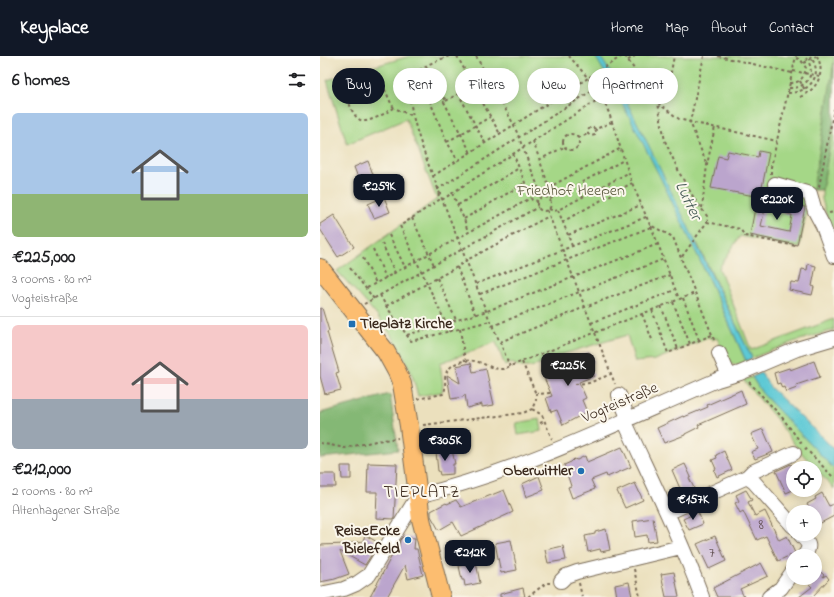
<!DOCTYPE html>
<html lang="en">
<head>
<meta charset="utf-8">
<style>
  :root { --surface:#fff; --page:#f6f6f6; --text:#202124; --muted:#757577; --line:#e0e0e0; --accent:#111827 }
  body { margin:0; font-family:"Indie Flower",sans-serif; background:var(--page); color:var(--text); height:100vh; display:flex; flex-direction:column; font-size:15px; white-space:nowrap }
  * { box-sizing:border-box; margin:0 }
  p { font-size:13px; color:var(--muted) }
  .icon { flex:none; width:22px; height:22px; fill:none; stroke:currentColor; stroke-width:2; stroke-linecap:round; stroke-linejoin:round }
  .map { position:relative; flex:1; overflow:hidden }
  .drawer { display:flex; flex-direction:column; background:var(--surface); width:320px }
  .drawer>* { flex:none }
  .top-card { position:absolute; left:12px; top:12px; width:380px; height:36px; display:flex; gap:8px }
  .tools { position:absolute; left:466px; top:405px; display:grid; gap:8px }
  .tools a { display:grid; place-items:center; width:36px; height:36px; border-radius:50%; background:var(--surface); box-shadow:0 2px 10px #0003; font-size:20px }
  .price { position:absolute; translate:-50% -34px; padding:0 9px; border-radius:8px; background:var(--accent); color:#fff; font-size:13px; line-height:26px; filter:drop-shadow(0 1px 2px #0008) }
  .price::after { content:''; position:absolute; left:50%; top:24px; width:12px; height:9px; margin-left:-6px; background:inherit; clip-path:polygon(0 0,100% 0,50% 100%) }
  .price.current { background:#222; color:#fff }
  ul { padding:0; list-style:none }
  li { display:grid; align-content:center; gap:8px; height:212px; padding:0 12px }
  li+li { border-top:1px solid var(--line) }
  li span { display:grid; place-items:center; height:124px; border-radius:6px; color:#555 }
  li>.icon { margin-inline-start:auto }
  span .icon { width:72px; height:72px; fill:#fffc; stroke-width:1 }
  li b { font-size:17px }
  h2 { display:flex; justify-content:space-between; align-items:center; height:48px; padding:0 12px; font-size:17px }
  .tag { padding:0 14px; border-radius:18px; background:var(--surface); box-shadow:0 2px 10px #0003; font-size:14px; line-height:36px }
  .tag.current { background:var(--accent); color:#fff }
  header { display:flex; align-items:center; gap:24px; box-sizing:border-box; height:56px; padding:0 20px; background:var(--accent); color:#fff }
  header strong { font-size:19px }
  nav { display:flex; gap:22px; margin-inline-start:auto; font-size:14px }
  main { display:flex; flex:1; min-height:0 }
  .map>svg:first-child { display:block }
  .green { fill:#a5d787; stroke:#708052 }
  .forest { fill:#84b874; stroke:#607149 }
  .water { fill:#5dc9d5; stroke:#4c7a7a }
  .building { fill:#bba5cd; fill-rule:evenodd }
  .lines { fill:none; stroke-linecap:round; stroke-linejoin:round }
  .minor-casing { stroke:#796a56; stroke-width:16 }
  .major-casing { stroke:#796a56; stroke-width:20 }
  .path { stroke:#796a56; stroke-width:2; stroke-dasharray:3 3; stroke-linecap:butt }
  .minor { stroke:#fff; stroke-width:14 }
  .major { stroke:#fcbd6f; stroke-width:18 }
  .poi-dot { fill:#1f6fb2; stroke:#fbf7ec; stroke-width:1.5 }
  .labels { text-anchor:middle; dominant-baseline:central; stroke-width:4; stroke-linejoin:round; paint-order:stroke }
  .number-label { font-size:14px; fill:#5b494a }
  .park-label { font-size:16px; fill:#565538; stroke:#fbf7ec }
  .poi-label { font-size:16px; font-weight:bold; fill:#3b2a1e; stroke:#fbf7ec; text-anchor:end }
  .street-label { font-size:16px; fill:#3b2a1e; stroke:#fbf7ec }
  .water-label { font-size:17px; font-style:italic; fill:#455a55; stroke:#fbf7ec }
  .neighbourhood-label { font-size:17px; letter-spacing:1px; fill:#3b2a1e; stroke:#fbf7ec }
</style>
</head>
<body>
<header>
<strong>Keyplace</strong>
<nav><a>Home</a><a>Map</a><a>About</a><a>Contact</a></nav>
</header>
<main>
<section class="drawer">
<h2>6 homes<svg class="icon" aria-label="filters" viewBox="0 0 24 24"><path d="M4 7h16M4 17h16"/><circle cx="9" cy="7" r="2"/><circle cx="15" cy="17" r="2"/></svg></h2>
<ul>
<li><span style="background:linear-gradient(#a9c7e8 65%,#8fb573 0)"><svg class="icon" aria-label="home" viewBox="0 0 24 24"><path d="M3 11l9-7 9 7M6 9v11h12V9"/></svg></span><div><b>€225,000</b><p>3 rooms · 80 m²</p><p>Vogteistraße</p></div></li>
<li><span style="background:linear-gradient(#f6c9c9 60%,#9aa5b1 0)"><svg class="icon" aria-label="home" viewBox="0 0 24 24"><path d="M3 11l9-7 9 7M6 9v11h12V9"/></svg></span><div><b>€212,000</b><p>2 rooms · 80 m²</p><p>Altenhagener Straße</p></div></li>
</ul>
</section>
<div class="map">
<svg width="514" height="541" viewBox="0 0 514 541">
  <rect width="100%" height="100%" fill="#fbf7ec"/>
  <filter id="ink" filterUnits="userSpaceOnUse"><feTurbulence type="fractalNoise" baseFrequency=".025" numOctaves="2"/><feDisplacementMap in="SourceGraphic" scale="8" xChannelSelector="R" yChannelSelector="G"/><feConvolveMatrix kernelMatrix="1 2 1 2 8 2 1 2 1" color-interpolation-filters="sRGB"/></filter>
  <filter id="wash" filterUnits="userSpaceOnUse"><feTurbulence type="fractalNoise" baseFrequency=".012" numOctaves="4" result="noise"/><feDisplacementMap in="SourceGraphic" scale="16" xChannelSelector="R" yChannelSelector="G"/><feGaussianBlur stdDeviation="0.9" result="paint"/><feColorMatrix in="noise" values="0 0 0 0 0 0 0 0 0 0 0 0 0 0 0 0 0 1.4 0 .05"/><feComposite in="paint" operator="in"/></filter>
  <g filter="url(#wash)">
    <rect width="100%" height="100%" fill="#ebe0bd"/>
    <!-- green -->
    <path class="green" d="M 90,0 L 514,0 L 514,7 L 493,134 L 491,134 L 479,192 L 420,180 L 399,212 L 431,294 L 514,263 L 514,274 L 473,286 L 432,302 L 377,187 L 374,191 L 426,305 C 420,308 414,311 407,306 L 397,282 L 392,284 L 390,281 L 335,304 L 315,306 L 307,279 L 236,300 L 237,305 L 210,311 L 201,311 L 191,307 L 185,310 L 176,286 L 120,307 L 123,328 L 122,336 L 98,340 C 86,287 53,254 17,215 L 117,143 L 86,63 L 27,88 L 7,24 Z
      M 514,63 L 514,186 L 502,143 L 502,134 Z
      M 432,321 L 442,337 L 514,413 L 514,433 L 477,392 L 454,360 L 423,324 Z
      M 220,363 L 222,375 L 198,379 L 196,367 Z"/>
    <!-- forest -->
    <path class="forest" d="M 514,7 L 514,63 L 502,134 L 493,134 Z
      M 70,338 L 78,394 L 0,402 L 0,357 Z"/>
    <!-- water -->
    <path class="water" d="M 275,0 L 280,0 L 297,27 L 327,86 L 432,302 L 426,305 C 399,244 370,183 341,123 C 320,81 299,40 275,0 Z
      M 441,317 L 450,331 L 514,393 L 514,413 L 442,337 L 432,321 Z"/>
    <g id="blocks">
      <!-- building -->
      <path class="building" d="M 408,95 L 438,101 L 439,95 L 449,97 L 440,141 L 391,132 L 398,100 L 406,102 Z
        M 48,105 L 54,121 L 40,127 L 34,111 Z
        M 64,141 L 70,156 L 54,162 L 48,148 Z
        M 437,141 L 485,151 L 477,189 L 430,179 ZM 445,153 L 472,159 L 469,176 L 441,170 Z
        M 14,159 L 34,191 L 18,201 L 0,173 L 0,168 Z
        M 488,208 L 496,210 L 492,230 L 494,231 L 492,239 L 469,234 L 471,226 L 479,227 L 482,213 L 487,214 Z
        M 2,252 L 9,275 L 7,276 L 19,316 L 16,317 L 21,334 L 5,338 L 0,320 L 0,253 Z
        M 269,296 L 274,306 L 269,308 L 274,320 L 259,326 L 266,342 L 262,344 L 267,356 L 243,369 L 237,354 L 231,356 L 226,342 L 232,340 L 221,315 Z
        M 494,305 L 500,321 L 476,329 L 477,332 L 466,336 L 464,331 L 462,332 L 460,327 L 457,328 L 454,317 L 469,312 L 470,314 Z
        M 151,307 L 153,316 L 166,313 L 174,349 L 162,351 L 162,348 L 147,352 L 145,338 L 143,341 L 131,343 L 127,319 L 140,327 L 136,310 Z
        M 421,334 L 426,348 L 378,369 L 379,371 L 365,378 L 365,379 L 344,387 L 337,372 L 363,360 L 364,361 L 388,351 L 387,349 Z
        M 443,373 L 453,396 L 435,403 L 431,396 L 438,393 L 431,378 Z
        M 302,391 L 311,411 L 287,421 L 286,418 L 271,424 L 275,433 L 252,442 L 248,431 L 251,430 L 244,409 L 251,406 L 254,403 L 257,404 L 265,400 L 267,406 Z
        M 132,394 L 135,408 L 133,408 L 133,418 L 120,419 L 119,415 L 118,415 L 116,396 Z
        M 404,395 L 412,414 L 397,421 L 394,414 L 396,413 L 392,404 L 397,402 L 396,399 Z
        M 48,407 L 77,408 L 74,463 L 56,462 L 57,436 L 47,436 Z
        M 365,408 L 371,421 L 369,422 L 374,432 L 362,437 L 352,414 Z
        M 471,408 L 473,413 L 473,434 L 466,437 L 456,415 Z
        M 21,410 L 31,410 L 31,423 L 22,423 Z
        M 0,418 L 15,418 L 16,431 L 0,431 Z
        M 219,420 L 224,434 L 206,441 L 202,428 Z
        M 315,427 L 323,444 L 305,452 L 297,435 Z
        M 184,434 L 193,456 L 141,480 L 133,466 L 119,474 L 111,460 L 111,455 L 126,447 L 127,448 L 136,444 L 141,451 Z
        M 426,434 L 432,444 L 428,446 L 435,460 L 445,455 L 459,484 L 467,480 L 475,497 L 458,505 L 446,480 L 437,484 L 423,455 L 420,457 L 415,447 L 419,445 L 416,439 Z
        M 502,437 L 509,450 L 514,448 L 514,460 L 495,470 L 495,456 L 491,456 L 487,448 L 496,443 L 495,441 Z
        M 378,456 L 383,468 L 369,474 L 363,463 Z
        M 333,462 L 337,485 L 328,486 L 327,479 L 315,481 L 313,465 Z
        M 286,473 L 290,494 L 281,496 L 280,493 L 268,496 L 265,480 L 275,478 L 275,476 Z
        M 45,479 L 59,487 L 45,509 L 20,495 L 29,518 L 15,523 L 0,526 L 0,489 L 26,488 L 43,485 Z
        M 395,480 L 406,505 L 389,513 L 377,488 Z
        M 83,481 L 95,482 L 94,493 L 97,493 L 103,519 L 88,523 L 85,509 L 67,541 L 50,541 L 77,490 L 79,491 L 80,484 Z
        M 191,484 L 197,514 L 181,517 L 175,487 Z
        M 243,490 L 246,504 L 228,507 L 225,494 Z
        M 139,492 L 142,505 L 135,507 L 132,494 Z
        M 156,506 L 160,527 L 145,530 L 144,524 L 142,524 L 139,510 Z
        M 441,507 L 448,520 L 420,533 L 424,541 L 397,541 L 393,532 Z
        M 495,511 L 504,519 L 503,521 L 506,519 L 509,523 L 492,541 L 479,541 L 492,531 L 483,522 L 495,522 Z
        M 354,516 L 359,541 L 346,541 L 341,518 Z
        M 309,526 L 312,541 L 297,541 L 295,529 Z
        M 203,532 L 205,541 L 180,541 L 180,538 Z"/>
    </g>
  </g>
  <g filter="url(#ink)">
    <use href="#blocks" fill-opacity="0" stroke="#796a56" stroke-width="1"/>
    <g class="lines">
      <defs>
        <path id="minor" d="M 455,128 L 490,138 L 495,155 L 503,170 L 514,200
          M 399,297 L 409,320
          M 299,339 L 308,362
          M 304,364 C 331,423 360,481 382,541
          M 427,421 L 432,416 L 474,397
          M 347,457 L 427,421 L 434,426 L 473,470
          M 480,478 C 488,487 492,489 484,500
          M 241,525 L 246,520 L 257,516 L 361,491
          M 0,538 L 24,533 L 36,528 L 49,519 L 98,440 C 201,415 299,366 397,324 L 420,317 L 477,293 L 514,282
          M 449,541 L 461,532 L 473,515"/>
        <path id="major" d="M 0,212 L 66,296 L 77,316 L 82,328 L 89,370 L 101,463 L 121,541"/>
      </defs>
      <!-- minor casing -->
      <use href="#minor" class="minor-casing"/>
      <!-- major casing -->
      <use href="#major" class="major-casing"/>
      <!-- path -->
      <path class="path" d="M 129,0 C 117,5 102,9 94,20 C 80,37 105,100 113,120 L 170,265 L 180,286 L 190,311
        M 137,0 L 180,78
        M 156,0 L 194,69 L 222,141
        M 302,0 L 268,22 L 282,41 L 289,57 L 312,127 L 330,169 L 353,181 L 361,202
        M 305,0 L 338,47 L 345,85 L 360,118 L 375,144 L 387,160 L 387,166 L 361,202 L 395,286
        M 384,0 L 370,66 L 387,109
        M 398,0 L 472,17
        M 308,4 L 315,0
        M 484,7 L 496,0
        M 106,10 L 126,45 L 124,46 L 151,97
        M 473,15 L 500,20
        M 98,17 L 127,86 L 138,105
        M 319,20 L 330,16 L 350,21 L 354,0
        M 480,25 L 487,38
        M 470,27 C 481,27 484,21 486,12 L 481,4 L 476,2
        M 469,32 C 489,33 498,14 484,0
        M 138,37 L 165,87
        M 468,37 C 489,37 505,19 490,0
        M 480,41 C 497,34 506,17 497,0
        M 126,45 L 167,20
        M 338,47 L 359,63 L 370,66 L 457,85
        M 74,52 C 65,39 69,31 51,25 C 45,28 33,31 30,38 C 26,46 35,66 45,65 C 51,65 68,56 74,52 L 93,60
        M 276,73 L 275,79 L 271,80 L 268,78 L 268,74 L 271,71 L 276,73 L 292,66
        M243 86a8 8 0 1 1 16 0a8 8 0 1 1-16 0Z
        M 258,82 L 268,78
        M 213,85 L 229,131
        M 127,86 L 170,61
        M 193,97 L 212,144 L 218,145
        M 219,104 L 244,91
        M 451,118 L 451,111 L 476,0
        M 113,120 L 268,22 L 249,0
        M 499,131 L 514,53
        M 132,137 L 144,163 L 148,176
        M217 148a7 7 0 1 1 14 0a7 7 0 1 1-14 0Z
        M 224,141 L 224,134 L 301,92
        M 230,143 L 304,104
        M 122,144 L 132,137 L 282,41
        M 138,149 L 199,112
        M 382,152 L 387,109 L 395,71
        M 229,153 L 234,155 L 238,154 L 308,117
        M 227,154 L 295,328
        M 238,154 L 248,179
        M 509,157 L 514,156
        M 92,162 L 114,209
        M 144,163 L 205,127
        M 242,166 L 312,127
        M 387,166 L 420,173 L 425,180 L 476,190
        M 331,170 L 359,243
        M 69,179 L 85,211
        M 62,187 L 75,217
        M 252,190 L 248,179 L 321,149
        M 53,193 L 66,222
        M 43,202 L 56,227
        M 137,211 L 155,258
        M 30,212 L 54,243
        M 117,222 L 136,264
        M 156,228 L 326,161
        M 47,232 L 211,142
        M 160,238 L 331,171
        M 60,239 L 66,250 L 91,285 L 170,265
        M 363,242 L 379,284
        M 353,246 L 370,288
        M 44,248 L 218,151
        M 66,250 L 137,211 L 147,204 L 229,160
        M 341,250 L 358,293
        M 332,254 L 348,297 L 392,279
        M 322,258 L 333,286
        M 271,267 L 355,234
        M 172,270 L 344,203
        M 140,273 L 145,305
        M 130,276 L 80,170 L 119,144 L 118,133 L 276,32
        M 87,279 L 167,255 L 338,188
        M 180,286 L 265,251 L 350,219
        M 202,306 L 216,338
        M 429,326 L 461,360 L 482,388
        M 255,328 L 269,327 L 291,318
        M 230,337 L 216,338 L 216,344 L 212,353 L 222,359 L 232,383
        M 97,343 L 123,338 C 128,331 122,321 128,314 C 132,309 137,306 144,305 C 161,302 168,314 183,313 L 375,237
        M 220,367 L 225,365
        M 103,369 L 203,357 L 212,353
        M 0,387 L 25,392 L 56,385 L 78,382
        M 485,392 L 514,422
        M 314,513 L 320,541
        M 259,527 L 262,541
        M 208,541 L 226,527 L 230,527"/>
      <!-- minor -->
      <use href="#minor" class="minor"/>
      <!-- major -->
      <use href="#major" class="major"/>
    </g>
  </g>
  <!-- markers -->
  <g class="poi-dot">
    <rect x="28" y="264" width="8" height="8" rx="2"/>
    <circle cx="261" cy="415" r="4"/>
    <circle cx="88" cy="484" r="4"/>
  </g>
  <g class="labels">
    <!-- number labels -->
    <g class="number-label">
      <text x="441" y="469">8</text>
      <text x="392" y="497">7</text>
    </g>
    <!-- park labels -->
    <g class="park-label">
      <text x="251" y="135">Friedhof Heepen</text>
    </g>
    <!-- poi labels -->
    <g class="poi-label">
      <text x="40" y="268" text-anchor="start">Tieplatz Kirche</text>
      <text x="253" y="415">Oberwittler</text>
      <text x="80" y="475">ReiseEcke<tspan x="80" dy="18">Bielefeld</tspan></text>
    </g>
    <!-- street labels -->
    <g class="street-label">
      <text transform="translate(300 347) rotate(-23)">Vogteistraße</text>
    </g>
    <!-- water labels -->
    <g class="water-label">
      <text transform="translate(368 145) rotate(64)">Lutter</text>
    </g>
    <!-- neighbourhood labels -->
    <g class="neighbourhood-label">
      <text x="102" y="436">TIEPLATZ</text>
    </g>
  </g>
</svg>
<div class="tools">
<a><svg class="icon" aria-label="locate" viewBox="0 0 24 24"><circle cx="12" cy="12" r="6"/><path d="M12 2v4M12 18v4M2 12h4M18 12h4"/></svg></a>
<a>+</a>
<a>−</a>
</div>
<b class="price" style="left:59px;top:152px">€259K</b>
<b class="price" style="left:457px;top:165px">€220K</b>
<b class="price current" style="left:248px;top:331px">€225K</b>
<b class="price" style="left:125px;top:406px">€305K</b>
<b class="price" style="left:373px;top:465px">€157K</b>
<b class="price" style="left:150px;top:518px">€212K</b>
<div class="top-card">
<a class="tag current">Buy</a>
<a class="tag">Rent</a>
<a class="tag">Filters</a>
<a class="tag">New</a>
<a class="tag">Apartment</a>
</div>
</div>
</main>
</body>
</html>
